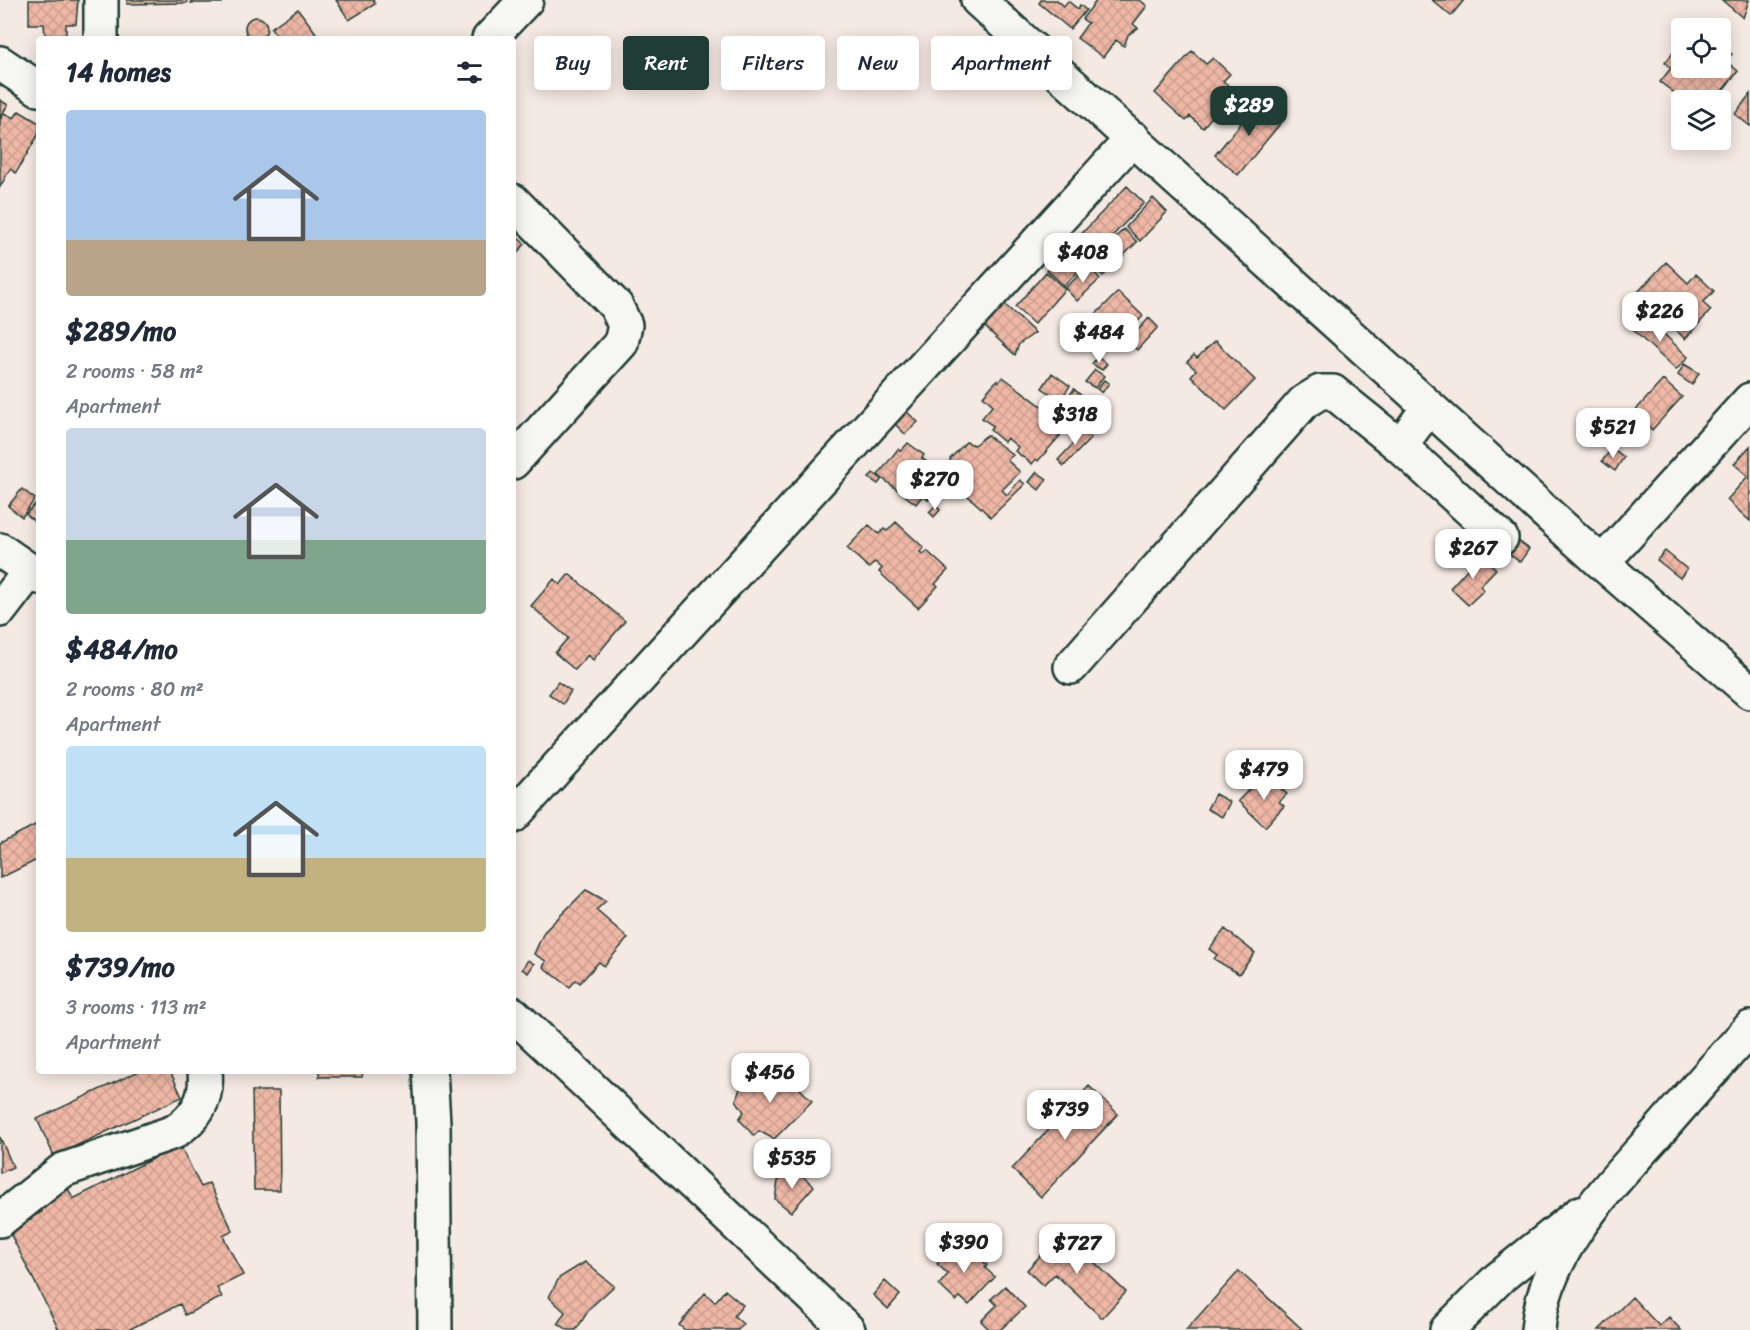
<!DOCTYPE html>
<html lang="en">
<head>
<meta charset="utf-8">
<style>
  :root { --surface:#fff; --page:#f2f2f3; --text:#1f2937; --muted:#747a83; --accent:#1f3d34 }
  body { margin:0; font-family:Sriracha,sans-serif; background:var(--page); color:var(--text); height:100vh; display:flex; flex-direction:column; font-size:22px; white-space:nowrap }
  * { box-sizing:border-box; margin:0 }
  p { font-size:20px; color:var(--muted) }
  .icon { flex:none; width:33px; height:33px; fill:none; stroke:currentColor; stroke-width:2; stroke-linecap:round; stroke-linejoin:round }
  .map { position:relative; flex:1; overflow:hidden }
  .details { position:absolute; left:36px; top:36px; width:480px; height:1038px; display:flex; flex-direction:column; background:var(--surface); border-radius:6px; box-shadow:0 3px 15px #0003 }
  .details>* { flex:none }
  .banner { position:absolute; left:534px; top:36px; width:570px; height:54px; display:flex; gap:12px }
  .buttons { position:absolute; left:1671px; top:18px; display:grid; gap:12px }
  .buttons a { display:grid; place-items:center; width:60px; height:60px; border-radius:6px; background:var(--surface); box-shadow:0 3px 15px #0003; font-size:30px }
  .price { position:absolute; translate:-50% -51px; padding:0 14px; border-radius:12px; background:#fff; color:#222; font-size:20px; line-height:39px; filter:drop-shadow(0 2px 3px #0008) }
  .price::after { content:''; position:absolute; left:50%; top:36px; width:18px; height:14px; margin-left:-9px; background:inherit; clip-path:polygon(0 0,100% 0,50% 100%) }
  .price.selected { background:var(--accent); color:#fff }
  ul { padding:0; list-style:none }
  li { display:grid; align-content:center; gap:12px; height:318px; padding:0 30px }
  li span { display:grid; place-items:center; height:186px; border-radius:6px; color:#555 }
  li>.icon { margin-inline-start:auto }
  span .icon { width:108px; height:108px; fill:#fffc; stroke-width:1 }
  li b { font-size:26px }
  h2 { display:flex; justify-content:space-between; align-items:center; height:72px; padding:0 30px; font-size:26px }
  .pill { padding:0 21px; border-radius:6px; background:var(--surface); box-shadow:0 3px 15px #0003; font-size:21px; line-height:54px }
  .pill.selected { background:var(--accent); color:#fff }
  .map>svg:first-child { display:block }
  .building { fill:url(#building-cross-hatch); stroke:#1f3d34; stroke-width:1.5 }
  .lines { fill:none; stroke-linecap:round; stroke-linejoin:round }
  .minor-casing { stroke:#1f3d34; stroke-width:38 }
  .minor { stroke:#f6f6f2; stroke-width:33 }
</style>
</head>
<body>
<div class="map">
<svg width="1750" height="1330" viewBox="0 0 1750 1330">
  <defs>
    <pattern id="building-cross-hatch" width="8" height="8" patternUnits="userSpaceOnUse" patternTransform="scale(1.5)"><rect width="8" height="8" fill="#efb7a5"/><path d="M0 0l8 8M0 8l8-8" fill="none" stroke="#cc9e8f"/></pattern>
  </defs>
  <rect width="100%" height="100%" fill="#f5e9e3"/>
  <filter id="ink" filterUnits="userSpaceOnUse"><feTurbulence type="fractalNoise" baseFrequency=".0167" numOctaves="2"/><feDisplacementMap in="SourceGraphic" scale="12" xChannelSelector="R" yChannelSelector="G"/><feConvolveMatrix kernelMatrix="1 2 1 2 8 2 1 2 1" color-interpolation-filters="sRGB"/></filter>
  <g filter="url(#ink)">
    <!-- building -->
    <path class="building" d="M 29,0 L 78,0 L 76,24 L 66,24 L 66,35 L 45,35 L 44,24 L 29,24 Z
      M 127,0 L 187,0 L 187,3 L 127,4 Z
      M 191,0 L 222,0 L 222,3 L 191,3 Z
      M 336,0 L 373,0 L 375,4 L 349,20 Z
      M 1041,0 L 1057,0 L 1064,6 L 1068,1 L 1078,9 L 1080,5 L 1086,10 L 1070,29 L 1039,3 Z
      M 1097,0 L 1140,0 L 1147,6 L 1133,24 L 1138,28 L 1128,35 L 1124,46 L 1116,40 L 1103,57 L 1077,38 L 1088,23 L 1082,19 Z
      M 1432,0 L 1464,0 L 1451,16 Z
      M 1722,0 L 1749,0 L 1743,18 Z
      M 298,9 L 316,33 L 309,39 L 279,39 L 271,28 Z
      M245 28a11 11 0 1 1 22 0a11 11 0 1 1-22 0Z
      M 1682,41 L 1682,68 L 1720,68 L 1720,45 L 1732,54 L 1726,61 L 1738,71 L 1715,100 L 1682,100 L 1682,105 L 1678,103 L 1681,98 L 1660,82 L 1671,68 L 1665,63 Z
      M 1192,51 L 1206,64 L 1213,58 L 1230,74 L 1223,81 L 1233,89 L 1203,128 L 1190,116 L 1186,121 L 1155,93 Z
      M 1750,94 L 1750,126 L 1735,114 Z
      M 0,100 L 8,105 L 0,117 Z
      M 1260,100 L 1284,119 L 1238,175 L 1215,155 Z
      M 19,111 L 39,123 L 39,133 L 16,173 L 10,169 L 0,187 L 0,120 L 4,113 L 14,118 Z
      M 1127,186 L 1144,203 L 1064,286 L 1047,270 Z
      M 1153,198 L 1167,212 L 1140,241 L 1126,227 Z
      M 1124,229 L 1137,242 L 1103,276 L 1089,263 Z
      M 513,234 L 525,244 L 513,258 Z
      M 1666,262 L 1688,283 L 1696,274 L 1714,291 L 1703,303 L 1711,310 L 1685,339 L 1673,327 L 1676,324 L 1657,307 L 1654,310 L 1636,294 Z
      M 1089,266 L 1100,279 L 1077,301 L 1065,288 Z
      M 1046,272 L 1065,289 L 1034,324 L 1015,307 Z
      M 1118,292 L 1143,316 L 1121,339 L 1095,315 Z
      M 1003,303 L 1035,333 L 1019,344 L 1015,355 L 984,326 L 990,313 Z
      M 1645,316 L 1688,357 L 1676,370 L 1633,330 Z
      M 1149,318 L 1158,327 L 1137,350 L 1128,341 Z
      M 1215,341 L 1255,380 L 1226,410 L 1191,376 L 1196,370 L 1187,362 L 1194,355 L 1197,358 Z
      M 1097,357 L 1107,364 L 1102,370 L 1092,364 Z
      M 1684,364 L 1699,373 L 1692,385 L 1678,375 Z
      M 1095,370 L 1104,376 L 1095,388 L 1085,382 Z
      M 1052,373 L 1070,386 L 1060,400 L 1042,388 Z
      M 1003,377 L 1048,411 L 1045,415 L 1064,431 L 1038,461 L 1036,459 L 1032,464 L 1015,451 L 1018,447 L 1007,438 L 1004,442 L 990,430 L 993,426 L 982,418 L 993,405 L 983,396 L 997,380 L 999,382 Z
      M 1104,380 L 1109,383 L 1102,393 L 1097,389 Z
      M 1663,380 L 1682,397 L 1652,430 L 1634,412 Z
      M 1074,389 L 1086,400 L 1082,405 L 1074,400 L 1069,408 L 1063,405 Z
      M 907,412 L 918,422 L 905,434 L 895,424 Z
      M 1079,427 L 1091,438 L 1064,466 L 1058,460 L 1075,442 L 1070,437 Z
      M 987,435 L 1013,455 L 1007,460 L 1020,472 L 1002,490 L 1007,495 L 1020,480 L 1025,484 L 991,517 L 958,487 L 962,482 L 951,471 L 950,459 L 966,442 L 974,445 Z
      M 908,443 L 924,455 L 922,458 L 945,477 L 928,500 L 923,495 L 916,504 L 878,475 L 898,449 L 901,451 Z
      M 1750,446 L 1750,521 L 1727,500 L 1748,476 L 1734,464 Z
      M 1612,448 L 1624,457 L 1615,471 L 1602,461 Z
      M 1037,472 L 1047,479 L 1039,490 L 1029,482 Z
      M 873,473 L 882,479 L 878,484 L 869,478 Z
      M 22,489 L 35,499 L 22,517 L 8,506 Z
      M 39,500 L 39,524 L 38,525 L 26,514 Z
      M 936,505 L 940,510 L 934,517 L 929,512 Z
      M 896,522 L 924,548 L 920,552 L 923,555 L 927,551 L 948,570 L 935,584 L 938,586 L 918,608 L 879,572 L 882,568 L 875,562 L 869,568 L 847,548 L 869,525 L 879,534 L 884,529 L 887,531 Z
      M 1512,536 L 1529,549 L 1520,562 L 1503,549 Z
      M 1665,551 L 1687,569 L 1680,578 L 1657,560 Z
      M 1481,554 L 1496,569 L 1480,586 L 1484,590 L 1468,605 L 1450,588 Z
      M 569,574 L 625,621 L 593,660 L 588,655 L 575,670 L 555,653 L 568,638 L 531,606 L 554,579 L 560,585 Z
      M 558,682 L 571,691 L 563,704 L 549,694 Z
      M 1269,778 L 1287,794 L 1279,802 L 1284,806 L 1265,827 L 1238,801 L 1255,783 L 1260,788 Z
      M 1215,794 L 1230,802 L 1222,817 L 1207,809 Z
      M 39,823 L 39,859 L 0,878 L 0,843 Z
      M 586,890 L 606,901 L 596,910 L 628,938 L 604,966 L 599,962 L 580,983 L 576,980 L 570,987 L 543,967 L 546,961 L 534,954 L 544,932 Z
      M 1225,929 L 1255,953 L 1239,974 L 1214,959 L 1217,955 L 1209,949 Z
      M 528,960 L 534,964 L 528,973 L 522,969 Z
      M 765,1067 L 788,1089 L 795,1084 L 812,1101 L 774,1139 L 759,1131 L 754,1136 L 739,1119 L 744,1112 L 736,1100 L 741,1086 Z
      M 139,1071 L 170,1071 L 182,1097 L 54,1156 L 37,1119 Z
      M 319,1071 L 363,1071 L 362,1077 L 319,1077 Z
      M 1089,1086 L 1118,1114 L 1041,1197 L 1012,1169 Z
      M 252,1091 L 279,1091 L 280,1190 L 254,1190 Z
      M 0,1137 L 13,1167 L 0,1173 Z
      M 180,1145 L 201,1187 L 209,1183 L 233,1231 L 223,1236 L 243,1275 L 217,1288 L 222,1297 L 185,1315 L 180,1304 L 128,1330 L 59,1330 L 8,1229 L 42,1212 L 35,1199 L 66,1184 L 73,1199 Z
      M 777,1152 L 788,1163 L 779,1177 L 765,1167 Z
      M 795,1170 L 814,1186 L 791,1212 L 775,1199 L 778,1181 Z
      M 1062,1232 L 1126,1292 L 1102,1318 L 1055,1274 L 1043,1286 L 1027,1270 Z
      M 956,1244 L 962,1250 L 966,1246 L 987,1265 L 985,1268 L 995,1277 L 969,1305 L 960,1297 L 956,1301 L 939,1285 L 948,1274 L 937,1264 Z
      M 585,1262 L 614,1286 L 590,1308 L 576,1330 L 568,1330 L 558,1323 L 565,1312 L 549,1297 L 559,1278 Z
      M 1239,1271 L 1303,1330 L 1186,1330 Z
      M 885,1281 L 900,1295 L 888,1309 L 873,1295 Z
      M 1005,1286 L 1025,1307 L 1000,1330 L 990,1330 L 981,1321 L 997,1305 L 991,1299 Z
      M 725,1290 L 743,1305 L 734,1316 L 743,1324 L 738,1330 L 685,1330 L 679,1325 L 705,1293 L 715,1302 Z
      M 1632,1297 L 1659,1326 L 1669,1317 L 1681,1330 L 1599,1330 Z"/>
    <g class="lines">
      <defs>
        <path id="minor" d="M 978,0 L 1602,563 L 1750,692
          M 101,39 L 101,0
          M 489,39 L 526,0
          M 0,63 L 39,89
          M 513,201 L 616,306 L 625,325 L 621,343 L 513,462
          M 1400,446 L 1501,538
          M 0,550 L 39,577
          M 1602,563 L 1750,400
          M 0,610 L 30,571
          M 1071,667 L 1304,402 L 1320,392 L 1333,392 L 1400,446 L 1429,407
          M 513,816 L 1133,138
          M 513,1014 L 848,1330
          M 430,1071 L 433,1123 L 435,1330
          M 0,1220 L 63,1170 L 174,1132 C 197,1117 208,1099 205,1071
          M 1447,1330 L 1499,1278 L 1580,1213
          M 1538,1330 C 1544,1250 1609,1187 1659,1131 C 1689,1096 1720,1062 1750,1028"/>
      </defs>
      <!-- minor casing -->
      <use href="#minor" class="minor-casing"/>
      <!-- minor -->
      <use href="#minor" class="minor"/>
    </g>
  </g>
</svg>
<div class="buttons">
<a><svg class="icon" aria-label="locate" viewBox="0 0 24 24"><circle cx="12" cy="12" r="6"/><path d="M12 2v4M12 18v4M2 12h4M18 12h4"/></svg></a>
<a><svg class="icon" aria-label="layers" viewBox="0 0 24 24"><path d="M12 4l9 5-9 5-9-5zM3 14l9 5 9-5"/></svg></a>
</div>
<b class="price selected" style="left:1249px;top:137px">$289</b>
<b class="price" style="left:1083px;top:284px">$408</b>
<b class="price" style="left:1660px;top:343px">$226</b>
<b class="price" style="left:1099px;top:364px">$484</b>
<b class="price" style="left:1075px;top:446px">$318</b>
<b class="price" style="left:1613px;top:459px">$521</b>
<b class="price" style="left:935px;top:511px">$270</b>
<b class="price" style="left:1473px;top:580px">$267</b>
<b class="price" style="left:1264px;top:801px">$479</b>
<b class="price" style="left:770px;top:1104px">$456</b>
<b class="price" style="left:1065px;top:1141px">$739</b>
<b class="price" style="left:792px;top:1190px">$535</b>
<b class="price" style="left:964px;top:1274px">$390</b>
<b class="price" style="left:1077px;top:1275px">$727</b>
<div class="banner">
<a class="pill">Buy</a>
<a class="pill selected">Rent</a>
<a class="pill">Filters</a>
<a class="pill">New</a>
<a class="pill">Apartment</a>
</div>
<section class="details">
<h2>14 homes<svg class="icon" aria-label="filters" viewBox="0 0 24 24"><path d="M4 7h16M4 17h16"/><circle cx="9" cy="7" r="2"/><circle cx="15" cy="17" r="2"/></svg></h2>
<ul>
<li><span style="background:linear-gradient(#a9c7e8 70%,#b9a48a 0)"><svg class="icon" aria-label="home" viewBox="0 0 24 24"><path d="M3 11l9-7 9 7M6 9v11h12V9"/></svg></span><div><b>$289/mo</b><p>2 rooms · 58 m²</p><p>Apartment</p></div></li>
<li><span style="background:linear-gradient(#c9d6e8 60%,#7fa58c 0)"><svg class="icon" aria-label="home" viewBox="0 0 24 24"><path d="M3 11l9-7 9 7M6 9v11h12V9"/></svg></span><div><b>$484/mo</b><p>2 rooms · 80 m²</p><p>Apartment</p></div></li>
<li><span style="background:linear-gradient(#bfe0f5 60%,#c2b280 0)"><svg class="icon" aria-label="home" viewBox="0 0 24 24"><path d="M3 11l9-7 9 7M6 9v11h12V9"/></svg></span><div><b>$739/mo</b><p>3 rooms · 113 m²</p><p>Apartment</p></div></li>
</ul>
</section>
</div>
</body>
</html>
